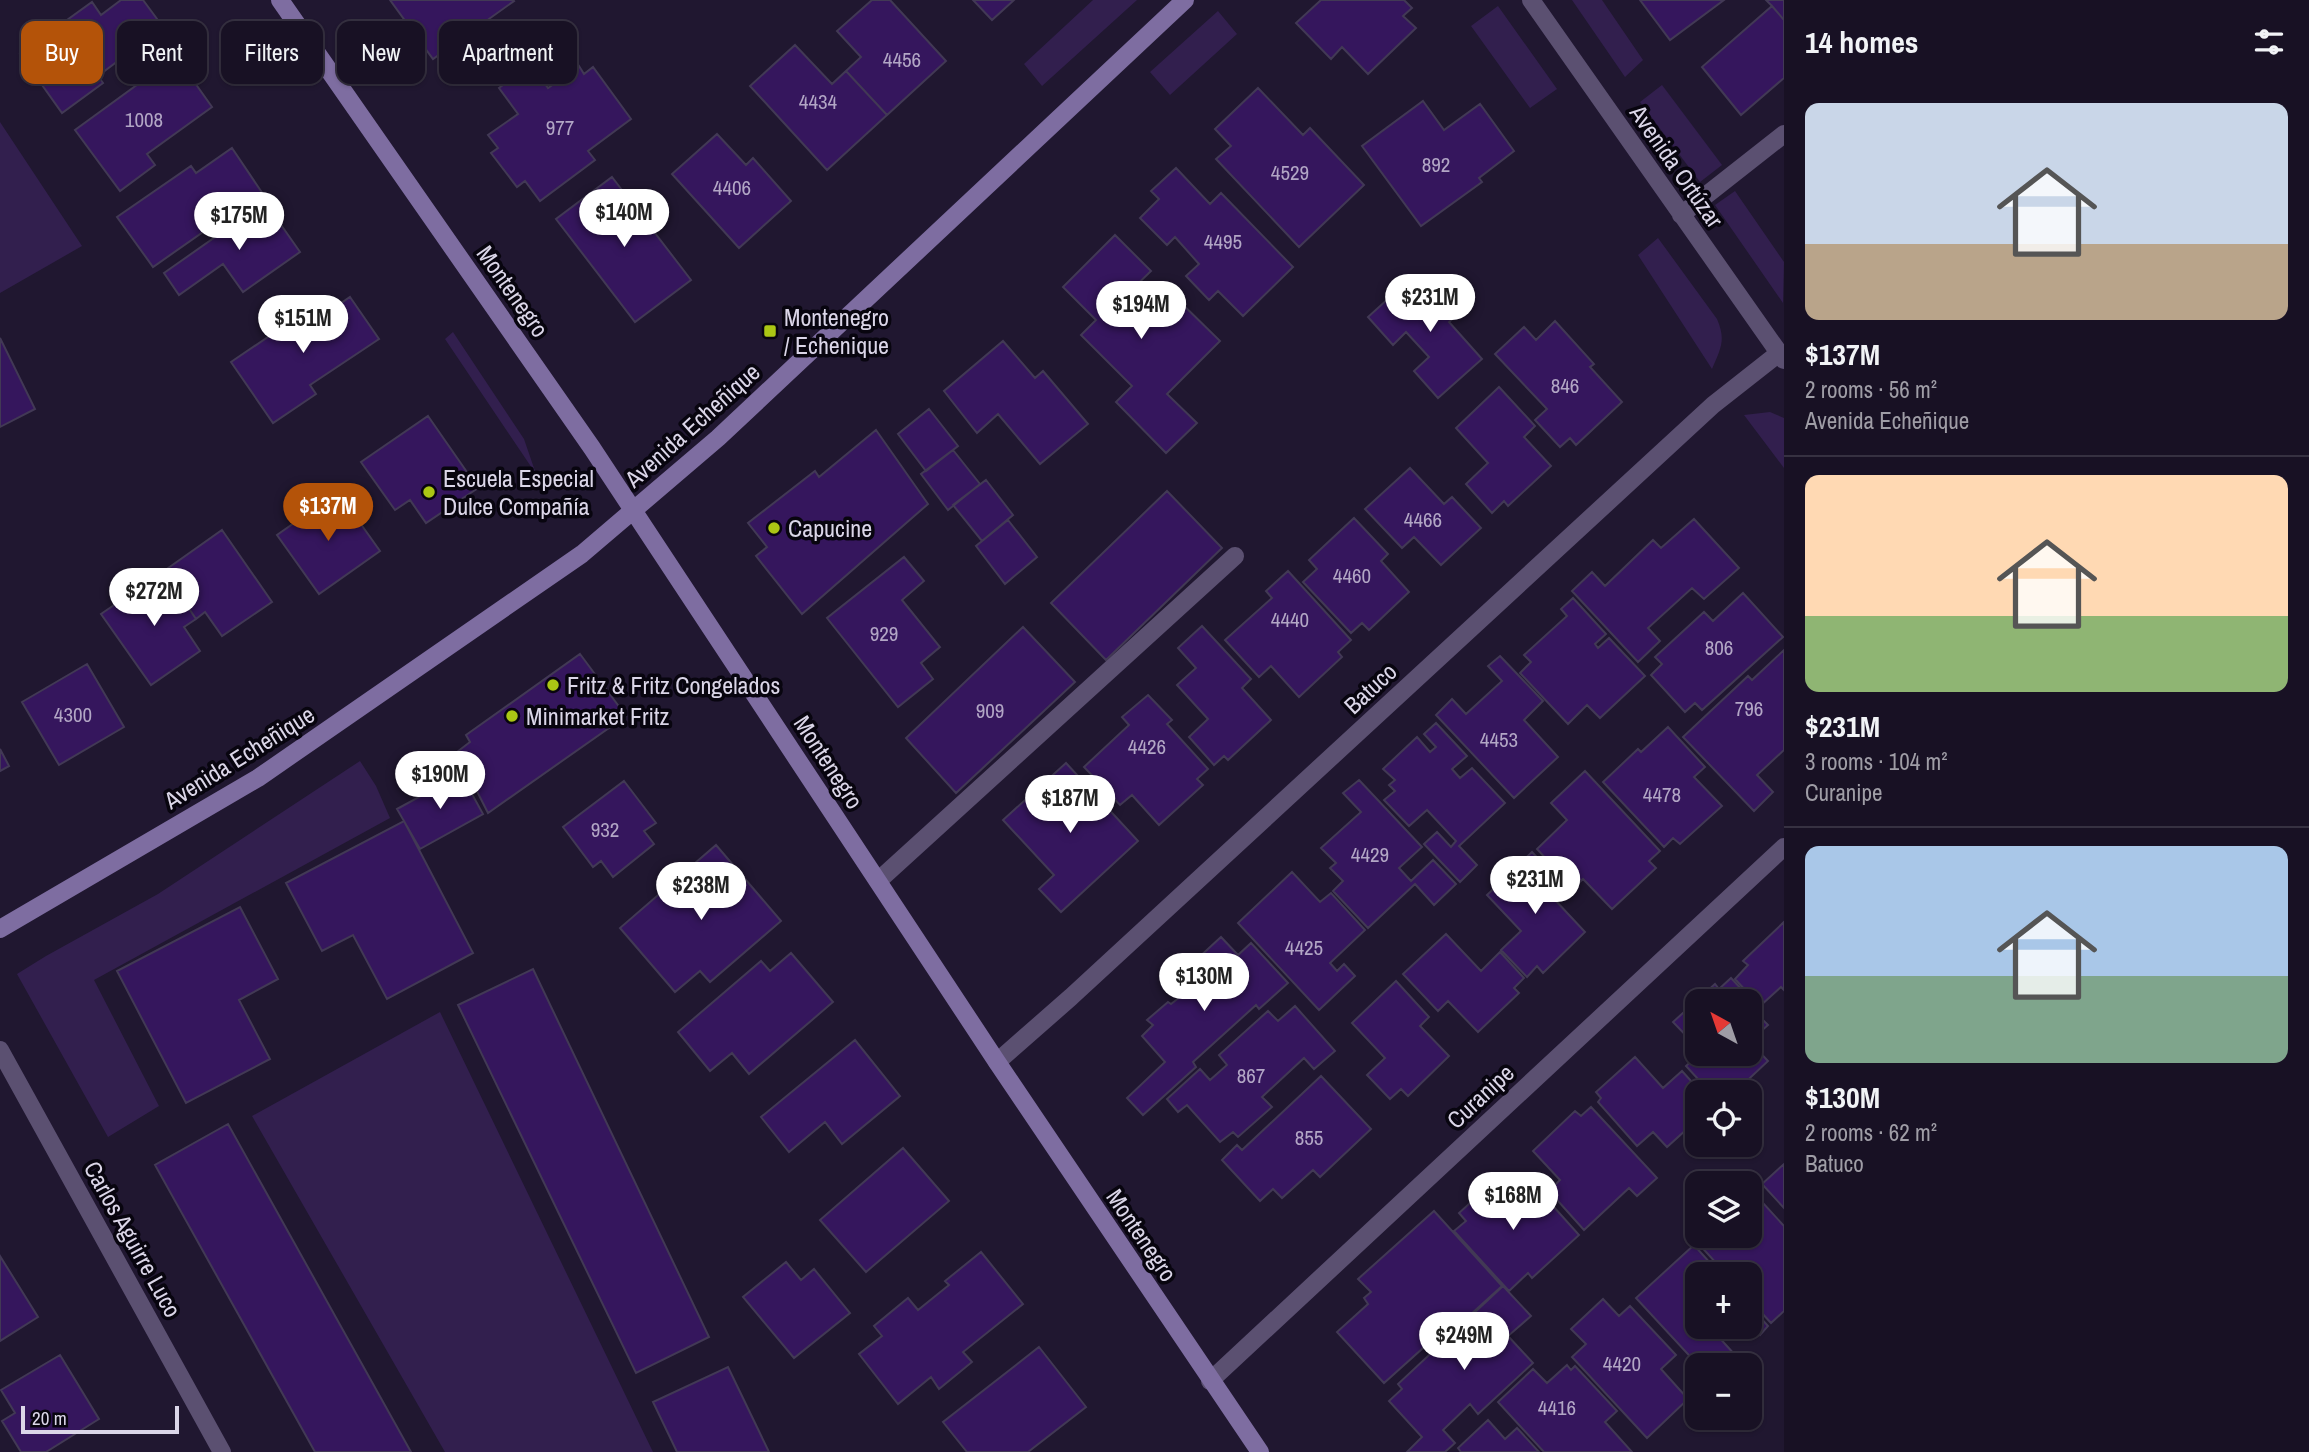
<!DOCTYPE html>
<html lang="en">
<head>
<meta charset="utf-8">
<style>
  :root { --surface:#181124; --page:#251f31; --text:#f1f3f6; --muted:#9f9da6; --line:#363141; --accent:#b45309 }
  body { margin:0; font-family:"Archivo Narrow",sans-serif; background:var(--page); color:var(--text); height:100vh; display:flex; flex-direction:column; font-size:26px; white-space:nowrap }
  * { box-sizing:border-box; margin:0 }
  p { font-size:23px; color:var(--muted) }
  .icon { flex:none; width:38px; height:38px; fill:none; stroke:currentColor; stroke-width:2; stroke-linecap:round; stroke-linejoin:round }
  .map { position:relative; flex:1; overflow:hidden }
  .panel { display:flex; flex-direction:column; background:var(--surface); width:525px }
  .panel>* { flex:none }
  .top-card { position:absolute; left:21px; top:21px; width:665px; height:63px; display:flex; gap:14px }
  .needle { width:46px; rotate:320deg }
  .controls { position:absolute; left:1685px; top:989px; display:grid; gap:14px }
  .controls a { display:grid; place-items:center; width:77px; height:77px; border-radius:14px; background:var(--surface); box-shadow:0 2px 5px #0004,0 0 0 2px var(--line); font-size:35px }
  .scale { position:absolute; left:21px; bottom:18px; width:158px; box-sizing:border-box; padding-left:7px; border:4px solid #dbd6e8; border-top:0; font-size:19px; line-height:24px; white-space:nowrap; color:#dbd6e8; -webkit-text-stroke:5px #08050f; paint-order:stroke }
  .price { position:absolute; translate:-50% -60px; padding:0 16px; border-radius:24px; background:#fff; color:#222; font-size:23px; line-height:46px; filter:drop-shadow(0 2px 4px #0008) }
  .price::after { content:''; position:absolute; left:50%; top:42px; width:21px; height:16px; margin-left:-10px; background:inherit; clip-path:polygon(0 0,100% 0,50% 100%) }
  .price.active { background:var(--accent); color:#fff }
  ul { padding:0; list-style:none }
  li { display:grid; align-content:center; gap:14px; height:371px; padding:0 21px }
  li+li { border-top:2px solid var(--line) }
  li span { display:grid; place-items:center; height:217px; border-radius:14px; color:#555 }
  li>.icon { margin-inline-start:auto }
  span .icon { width:126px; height:126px; fill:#fffc; stroke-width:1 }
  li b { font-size:30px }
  h2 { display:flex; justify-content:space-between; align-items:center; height:84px; padding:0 21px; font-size:30px }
  .chip { padding:0 24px; border-radius:14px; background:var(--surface); box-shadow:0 2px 5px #0004,0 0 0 2px var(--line); font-size:24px; line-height:63px }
  .chip.active { background:var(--accent); color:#fff }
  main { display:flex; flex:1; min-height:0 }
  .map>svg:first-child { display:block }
  .green { fill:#321f4e }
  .building { fill:#35165d; stroke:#423955; stroke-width:2 }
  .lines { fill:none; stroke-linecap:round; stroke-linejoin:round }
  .street { stroke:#5b5071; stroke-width:18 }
  .secondary { stroke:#7e6da1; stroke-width:18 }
  .poi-dot { fill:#abc614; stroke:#08050f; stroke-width:2.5 }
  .labels { text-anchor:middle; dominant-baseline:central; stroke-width:7; stroke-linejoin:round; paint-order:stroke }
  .number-label { font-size:21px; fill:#b2a6c5 }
  .street-label { font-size:24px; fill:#dbd6e8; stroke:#08050f }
  .poi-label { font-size:24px; fill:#dbd6e8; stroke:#08050f; text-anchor:start }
</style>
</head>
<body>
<main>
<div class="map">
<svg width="1784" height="1452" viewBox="0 0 1784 1452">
  <rect width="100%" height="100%" fill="#201730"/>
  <!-- green -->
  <path class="green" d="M 1093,0 L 1137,0 L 1042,86 L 1024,64 Z
    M 1572,0 L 1602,0 L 1643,60 L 1625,77 Z
    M 1498,6 L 1557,89 L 1530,108 L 1471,26 Z
    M 1218,11 L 1237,34 L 1170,95 L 1150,72 Z
    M 1662,85 L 1722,165 L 1700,182 L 1640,102 Z
    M 0,122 L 82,246 L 0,293 Z
    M 1735,191 L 1784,262 L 1783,303 L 1715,205 Z
    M 1658,238 L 1717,319 C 1726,340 1721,348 1712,369 L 1638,255 Z
    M 453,332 L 524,439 L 536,474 L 445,339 Z
    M 1770,412 L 1784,418 L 1784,468 L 1744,415 Z
    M 360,761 L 376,786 L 390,818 L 94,980 L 159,1106 L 108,1137 L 17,974 L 46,956 L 158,894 Z
    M 440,1012 L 653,1452 L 445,1452 L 252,1116 Z"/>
  <!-- building -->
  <path class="building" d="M 121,0 L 143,0 L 163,27 L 98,76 L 103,83 L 62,113 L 20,54 L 92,2 L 101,15 Z
    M 390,0 L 513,0 L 514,1 L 433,59 Z
    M 872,0 L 890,0 L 946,61 L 887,115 L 846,71 L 861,57 L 837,31 Z
    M 973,0 L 1014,0 L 992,20 Z
    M 1321,0 L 1404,0 L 1412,8 L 1403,16 L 1416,28 L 1368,74 L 1342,47 L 1331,59 L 1296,23 Z
    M 1640,0 L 1724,0 L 1670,40 Z
    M 1766,0 L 1784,0 L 1784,20 L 1772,6 Z
    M 1772,6 L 1784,20 L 1784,78 L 1741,115 L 1702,67 Z
    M 795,45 L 832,84 L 846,71 L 887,115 L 827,170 L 750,86 Z
    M 163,66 L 172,79 L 185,69 L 212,107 L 147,154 L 155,165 L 120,191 L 75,130 Z
    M 579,66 L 584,74 L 593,67 L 631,119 L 588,151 L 595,160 L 540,201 L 525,181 L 517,187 L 491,153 L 498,148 L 488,135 L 518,114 L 499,88 L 527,67 L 539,84 L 543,81 L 548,88 Z
    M 1258,88 L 1303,135 L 1310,128 L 1364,185 L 1299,247 L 1216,159 L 1231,146 L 1215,129 Z
    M 1423,101 L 1444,130 L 1480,104 L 1514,151 L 1479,178 L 1482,182 L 1421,226 L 1362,146 Z
    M 717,134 L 746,165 L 753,158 L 791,201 L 739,248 L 672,174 Z
    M 232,148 L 265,197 L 220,229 L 216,223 L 153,267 L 117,217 L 191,166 L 196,173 Z
    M 1176,168 L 1210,204 L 1221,193 L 1293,267 L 1243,316 L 1218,291 L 1209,300 L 1186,276 L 1199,264 L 1175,237 L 1167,245 L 1140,218 L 1159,199 L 1151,191 Z
    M 612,177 L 691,280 L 635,322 L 556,219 Z
    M 265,202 L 300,252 L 243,292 L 223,264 L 179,295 L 164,273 Z
    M 1115,235 L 1151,271 L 1118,303 L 1142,326 L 1173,295 L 1220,341 L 1167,394 L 1197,423 L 1166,453 L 1116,402 L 1132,386 L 1081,335 L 1096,320 L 1063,287 Z
    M 1444,279 L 1467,306 L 1449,322 L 1482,359 L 1438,398 L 1414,371 L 1429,357 L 1406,332 L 1393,345 L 1368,317 L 1400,288 L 1415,304 Z
    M 350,297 L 379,339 L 310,385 L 316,394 L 273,423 L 231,362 L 324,299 L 331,310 Z
    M 1555,321 L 1594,364 L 1590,367 L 1622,402 L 1576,445 L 1570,438 L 1560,447 L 1535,420 L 1547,409 L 1495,354 L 1524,327 L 1536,340 Z
    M 0,338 L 35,409 L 0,427 Z
    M 1003,341 L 1035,378 L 1043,371 L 1088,424 L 1040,464 L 998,414 L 977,433 L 944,391 Z
    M 1499,387 L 1535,426 L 1524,437 L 1551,466 L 1508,506 L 1504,501 L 1492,513 L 1466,484 L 1488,463 L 1456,428 Z
    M 929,409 L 958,446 L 926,471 L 898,434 Z
    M 428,416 L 478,488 L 426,523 L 410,500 L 395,510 L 361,462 Z
    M 876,430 L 928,504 L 802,614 L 756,556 L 767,547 L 748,523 L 815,471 L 819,477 Z
    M 953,450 L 980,484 L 948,510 L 921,474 Z
    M 1410,468 L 1444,504 L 1452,497 L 1481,528 L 1441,565 L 1414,537 L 1402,548 L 1365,509 Z
    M 986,480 L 1013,515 L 982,541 L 953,505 Z
    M 1167,491 L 1222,548 L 1106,660 L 1051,603 Z
    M 338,492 L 380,551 L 319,594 L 277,535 Z
    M 1354,518 L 1388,554 L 1381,561 L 1409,592 L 1369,630 L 1362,623 L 1351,633 L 1303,582 L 1317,569 L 1309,560 Z
    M 1694,519 L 1739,568 L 1704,599 L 1692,588 L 1648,628 L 1660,641 L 1638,662 L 1572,591 L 1592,572 L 1605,586 L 1653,540 L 1661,548 Z
    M 1008,520 L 1037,557 L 1005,584 L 976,546 Z
    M 222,530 L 272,602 L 222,636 L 205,612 L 196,619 L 164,571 Z
    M 904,557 L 924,581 L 902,600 L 940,647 L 921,663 L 933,679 L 898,707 L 827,618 Z
    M 164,571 L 196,619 L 184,627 L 200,651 L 151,685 L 101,614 Z
    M 1288,571 L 1351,640 L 1338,652 L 1342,657 L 1299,697 L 1271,666 L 1259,677 L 1225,640 L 1272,598 L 1266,591 Z
    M 1743,593 L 1783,637 L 1702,710 L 1695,703 L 1685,712 L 1651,675 L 1662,664 L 1655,657 L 1704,612 L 1713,621 Z
    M 1573,598 L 1606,634 L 1595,644 L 1598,648 L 1609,638 L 1645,676 L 1600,718 L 1587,705 L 1568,724 L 1520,673 L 1531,662 L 1524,655 L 1567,616 L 1561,609 Z
    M 1202,626 L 1251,679 L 1242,688 L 1271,720 L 1228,760 L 1224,756 L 1214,765 L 1189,737 L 1208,719 L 1177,685 L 1196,668 L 1178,648 Z
    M 1023,627 L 1075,682 L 956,793 L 906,738 Z
    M 1784,650 L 1784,750 L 1757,775 L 1773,792 L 1754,811 L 1683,737 L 1748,676 L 1752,680 Z
    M 580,654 L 626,716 L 488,813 L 457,752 L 470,742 L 466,735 Z
    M 1500,656 L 1543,701 L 1524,720 L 1558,757 L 1514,798 L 1436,715 L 1452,699 L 1466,714 L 1502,681 L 1488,666 Z
    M 87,664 L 124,727 L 59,765 L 22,702 Z
    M 1148,695 L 1172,720 L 1167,724 L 1208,769 L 1197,779 L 1203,785 L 1159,825 L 1132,795 L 1120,805 L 1084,767 L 1129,725 L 1122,717 Z
    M 1436,723 L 1467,756 L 1452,769 L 1460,778 L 1472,768 L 1505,803 L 1459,846 L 1477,865 L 1460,882 L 1424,844 L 1437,832 L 1451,847 L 1456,841 L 1427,810 L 1409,826 L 1384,800 L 1395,791 L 1389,785 L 1395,780 L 1383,769 L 1417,737 L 1430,752 L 1436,747 L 1424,734 Z
    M 1668,727 L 1705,767 L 1694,777 L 1722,806 L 1680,844 L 1673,838 L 1664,847 L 1603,782 L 1638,749 L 1641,752 Z
    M 0,749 L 9,766 L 0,771 Z
    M 1066,763 L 1138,841 L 1061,912 L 1039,889 L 1054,875 L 1003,820 Z
    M 1585,771 L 1660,851 L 1649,861 L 1656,868 L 1612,909 L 1583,879 L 1573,888 L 1537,849 L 1567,820 L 1551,803 Z
    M 461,774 L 483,814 L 420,849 L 397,809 Z
    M 1359,780 L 1422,847 L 1399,868 L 1411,881 L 1433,860 L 1456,884 L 1434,905 L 1415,884 L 1368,928 L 1333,891 L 1343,881 L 1330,868 L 1336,863 L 1321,848 L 1361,812 L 1343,793 Z
    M 624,781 L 656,823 L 644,831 L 654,844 L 613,877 L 601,861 L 593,867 L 563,827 Z
    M 404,821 L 473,953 L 387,999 L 353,935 L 322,951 L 286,883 Z
    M 716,845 L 781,921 L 710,982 L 700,971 L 675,992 L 620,928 Z
    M 1532,852 L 1568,891 L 1556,901 L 1585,932 L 1543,973 L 1537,966 L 1527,977 L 1501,950 L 1521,931 L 1487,895 Z
    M 1292,872 L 1320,902 L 1331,893 L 1365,930 L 1330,963 L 1337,971 L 1344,964 L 1355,976 L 1319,1010 L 1238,923 Z
    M 240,907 L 278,979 L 239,1000 L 270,1059 L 186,1103 L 117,971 Z
    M 1784,922 L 1784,990 L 1781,987 L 1760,1006 L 1735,979 L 1748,965 L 1743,961 Z
    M 1446,934 L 1481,971 L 1500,952 L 1524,978 L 1514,988 L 1519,993 L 1478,1032 L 1448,1001 L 1438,1011 L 1403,974 Z
    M 1221,937 L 1238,955 L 1251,943 L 1288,983 L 1259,1009 L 1256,1005 L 1193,1062 L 1196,1067 L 1143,1115 L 1127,1098 L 1165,1062 L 1142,1036 L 1153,1025 L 1147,1020 L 1168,1002 L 1171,1004 L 1180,997 L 1169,985 Z
    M 791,953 L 833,1002 L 749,1074 L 732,1053 L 710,1071 L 678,1032 L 761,961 L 770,971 Z
    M 533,969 L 709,1337 L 636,1373 L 458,1005 Z
    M 1731,978 L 1757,1006 L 1753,1010 L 1768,1025 L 1750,1041 L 1750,1001 L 1698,1001 L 1698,1048 L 1673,1022 L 1715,984 L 1719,989 Z
    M 1396,981 L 1429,1017 L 1420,1026 L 1449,1056 L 1408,1096 L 1401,1089 L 1390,1099 L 1367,1075 L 1385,1058 L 1352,1023 Z
    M 1295,1006 L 1335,1051 L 1314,1069 L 1304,1058 L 1262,1097 L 1272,1107 L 1238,1137 L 1233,1132 L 1220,1142 L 1187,1105 L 1178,1112 L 1167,1099 L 1200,1069 L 1210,1080 L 1227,1065 L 1219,1055 L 1268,1011 L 1278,1021 Z
    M 855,1040 L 900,1096 L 842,1144 L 825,1122 L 789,1152 L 761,1117 Z
    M 1750,1042 L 1768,1061 L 1735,1092 L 1710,1092 L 1686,1066 L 1699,1054 L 1750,1054 Z
    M 1635,1057 L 1663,1088 L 1682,1071 L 1701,1092 L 1698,1092 L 1698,1119 L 1667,1147 L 1653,1132 L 1637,1146 L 1598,1102 L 1601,1098 L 1596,1092 Z
    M 1321,1076 L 1371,1129 L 1320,1177 L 1313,1170 L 1282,1198 L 1273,1189 L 1260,1201 L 1222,1160 L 1237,1145 L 1242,1150 Z
    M 1591,1107 L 1657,1178 L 1637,1196 L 1629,1188 L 1584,1230 L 1549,1191 L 1560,1180 L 1533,1151 L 1575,1111 L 1581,1116 Z
    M 228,1124 L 411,1452 L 315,1452 L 155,1165 Z
    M 903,1148 L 949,1201 L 866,1272 L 820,1220 Z
    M 1784,1164 L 1784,1208 L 1762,1184 Z
    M 1502,1174 L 1532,1207 L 1544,1196 L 1579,1235 L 1532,1278 L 1528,1273 L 1509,1291 L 1454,1231 L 1466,1221 L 1459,1213 Z
    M 1753,1192 L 1784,1226 L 1784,1311 L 1771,1323 L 1750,1300 L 1750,1274 L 1726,1274 L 1698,1243 L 1706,1236 L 1750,1236 L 1750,1195 Z
    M 1434,1211 L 1502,1286 L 1437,1345 L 1432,1340 L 1384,1383 L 1337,1332 L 1368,1304 L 1364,1298 L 1371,1292 L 1358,1279 Z
    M 1694,1245 L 1720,1274 L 1698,1274 L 1698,1326 L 1727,1326 L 1717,1335 L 1735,1355 L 1723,1365 L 1698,1365 L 1636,1298 Z
    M 981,1252 L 1023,1304 L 963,1352 L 972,1362 L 939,1389 L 931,1377 L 898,1404 L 859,1354 L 882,1336 L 874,1326 L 908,1298 L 918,1310 L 949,1285 L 945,1281 Z
    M 0,1256 L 38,1317 L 0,1341 Z
    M 786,1262 L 801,1280 L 814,1269 L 850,1313 L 794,1358 L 743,1297 Z
    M 1503,1286 L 1531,1316 L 1508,1336 L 1533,1363 L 1478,1414 L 1470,1404 L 1443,1430 L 1455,1443 L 1445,1452 L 1407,1452 L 1422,1437 L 1389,1401 L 1402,1389 L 1398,1384 Z
    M 1603,1299 L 1619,1316 L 1630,1306 L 1676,1355 L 1661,1369 L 1688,1399 L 1647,1438 L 1572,1357 L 1586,1344 L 1571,1329 Z
    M 1750,1306 L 1768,1326 L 1760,1335 L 1750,1324 Z
    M 1039,1347 L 1086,1407 L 1028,1452 L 967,1452 L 943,1422 Z
    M 60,1355 L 99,1419 L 46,1452 L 21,1452 L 2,1421 L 15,1413 L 1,1390 Z
    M 1567,1365 L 1571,1370 L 1575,1366 L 1617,1411 L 1605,1422 L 1632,1452 L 1544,1452 L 1498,1402 L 1533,1369 L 1547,1383 Z
    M 728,1367 L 769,1452 L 677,1452 L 653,1402 Z
    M 1488,1420 L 1505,1439 L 1517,1428 L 1539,1452 L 1461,1452 L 1458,1448 Z"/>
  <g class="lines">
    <!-- street -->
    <path class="street" d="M 1531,0 L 1784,360
      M 1681,215 L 1784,134
      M 878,881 L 1235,556
      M 0,1050 L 222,1452
      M 997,1062 L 1071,997 L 1713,405 L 1779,353
      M 1210,1381 L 1784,847"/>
    <!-- secondary -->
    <path class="secondary" d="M 280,0 L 592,448 L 997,1062 L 1260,1452
      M 0,929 L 258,778 L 582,554 L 718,438 L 1185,0"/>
  </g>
  <!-- markers -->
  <g class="poi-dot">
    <rect x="763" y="324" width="14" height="14" rx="3.5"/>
    <circle cx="429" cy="492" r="7"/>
    <circle cx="774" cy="528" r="7"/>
    <circle cx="553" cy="685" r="7"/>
    <circle cx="512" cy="716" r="7"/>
  </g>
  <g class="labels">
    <!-- number labels -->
    <g class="number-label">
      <text x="902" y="59">4456</text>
      <text x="818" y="101">4434</text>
      <text x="144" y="119">1008</text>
      <text x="560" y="127">977</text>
      <text x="1436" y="164">892</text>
      <text x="1290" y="172">4529</text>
      <text x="732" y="187">4406</text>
      <text x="1223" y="241">4495</text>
      <text x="1565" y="385">846</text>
      <text x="1423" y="519">4466</text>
      <text x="1352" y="575">4460</text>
      <text x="1290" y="619">4440</text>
      <text x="884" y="633">929</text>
      <text x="1719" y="647">806</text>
      <text x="1749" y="708">796</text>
      <text x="990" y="710">909</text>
      <text x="73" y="714">4300</text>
      <text x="1499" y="739">4453</text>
      <text x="1147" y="746">4426</text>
      <text x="1662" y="794">4478</text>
      <text x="605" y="829">932</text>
      <text x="1370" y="854">4429</text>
      <text x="1304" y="947">4425</text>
      <text x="1251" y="1075">867</text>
      <text x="1309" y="1137">855</text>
      <text x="1622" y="1363">4420</text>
      <text x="1557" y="1407">4416</text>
    </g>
    <!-- street labels -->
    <g class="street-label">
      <text transform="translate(1677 166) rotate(55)">Avenida Ortúzar</text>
      <text transform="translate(513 291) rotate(55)">Montenegro</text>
      <text transform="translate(692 425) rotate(-42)">Avenida Echeñique</text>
      <text transform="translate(1370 688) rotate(-43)">Batuco</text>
      <text transform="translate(239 757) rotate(-32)">Avenida Echeñique</text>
      <text transform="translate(829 762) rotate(57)">Montenegro</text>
      <text transform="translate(1480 1096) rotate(-43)">Curanipe</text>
      <text transform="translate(1142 1235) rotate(56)">Montenegro</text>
      <text transform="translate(133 1239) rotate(61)">Carlos Aguirre Luco</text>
    </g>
    <!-- poi labels -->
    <g class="poi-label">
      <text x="784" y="317">Montenegro<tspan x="784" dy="28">/ Echenique</tspan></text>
      <text x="443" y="478">Escuela Especial<tspan x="443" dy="28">Dulce Compañía</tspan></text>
      <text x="788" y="528">Capucine</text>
      <text x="567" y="685">Fritz &amp; Fritz Congelados</text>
      <text x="526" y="716">Minimarket Fritz</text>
    </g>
  </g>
</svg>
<div class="controls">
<a><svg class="needle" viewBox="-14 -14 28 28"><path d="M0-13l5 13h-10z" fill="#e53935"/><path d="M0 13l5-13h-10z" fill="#9f9da6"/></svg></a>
<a><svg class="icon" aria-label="locate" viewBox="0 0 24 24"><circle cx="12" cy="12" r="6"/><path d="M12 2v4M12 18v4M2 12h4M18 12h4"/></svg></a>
<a><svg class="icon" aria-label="layers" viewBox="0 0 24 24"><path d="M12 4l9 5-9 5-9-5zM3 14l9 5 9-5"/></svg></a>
<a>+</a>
<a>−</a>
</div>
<div class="scale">20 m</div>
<b class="price" style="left:624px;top:249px">$140M</b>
<b class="price" style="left:239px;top:252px">$175M</b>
<b class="price" style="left:1430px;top:334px">$231M</b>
<b class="price" style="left:1141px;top:341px">$194M</b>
<b class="price" style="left:303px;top:355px">$151M</b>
<b class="price active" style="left:328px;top:543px">$137M</b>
<b class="price" style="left:154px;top:628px">$272M</b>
<b class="price" style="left:440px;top:811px">$190M</b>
<b class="price" style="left:1070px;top:835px">$187M</b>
<b class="price" style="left:1535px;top:916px">$231M</b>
<b class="price" style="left:701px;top:922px">$238M</b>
<b class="price" style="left:1204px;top:1013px">$130M</b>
<b class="price" style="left:1513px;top:1232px">$168M</b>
<b class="price" style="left:1464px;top:1372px">$249M</b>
<div class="top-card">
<a class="chip active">Buy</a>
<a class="chip">Rent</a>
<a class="chip">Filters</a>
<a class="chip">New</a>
<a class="chip">Apartment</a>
</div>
</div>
<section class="panel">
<h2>14 homes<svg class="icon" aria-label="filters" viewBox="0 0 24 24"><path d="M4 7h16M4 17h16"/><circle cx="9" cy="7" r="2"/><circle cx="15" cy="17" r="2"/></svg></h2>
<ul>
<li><span style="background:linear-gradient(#c9d6e8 65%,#b9a48a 0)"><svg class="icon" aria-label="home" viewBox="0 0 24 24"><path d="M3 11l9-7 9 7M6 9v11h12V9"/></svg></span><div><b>$137M</b><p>2 rooms · 56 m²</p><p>Avenida Echeñique</p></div></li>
<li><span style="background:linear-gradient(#ffd9b3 65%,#8fb573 0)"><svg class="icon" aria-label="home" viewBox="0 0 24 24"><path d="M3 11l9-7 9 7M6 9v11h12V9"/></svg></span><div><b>$231M</b><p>3 rooms · 104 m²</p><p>Curanipe</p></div></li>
<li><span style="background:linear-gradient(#a9c7e8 60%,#7fa58c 0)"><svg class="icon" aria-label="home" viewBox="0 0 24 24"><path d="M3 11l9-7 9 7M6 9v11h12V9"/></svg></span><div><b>$130M</b><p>2 rooms · 62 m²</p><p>Batuco</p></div></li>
</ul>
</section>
</main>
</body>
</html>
